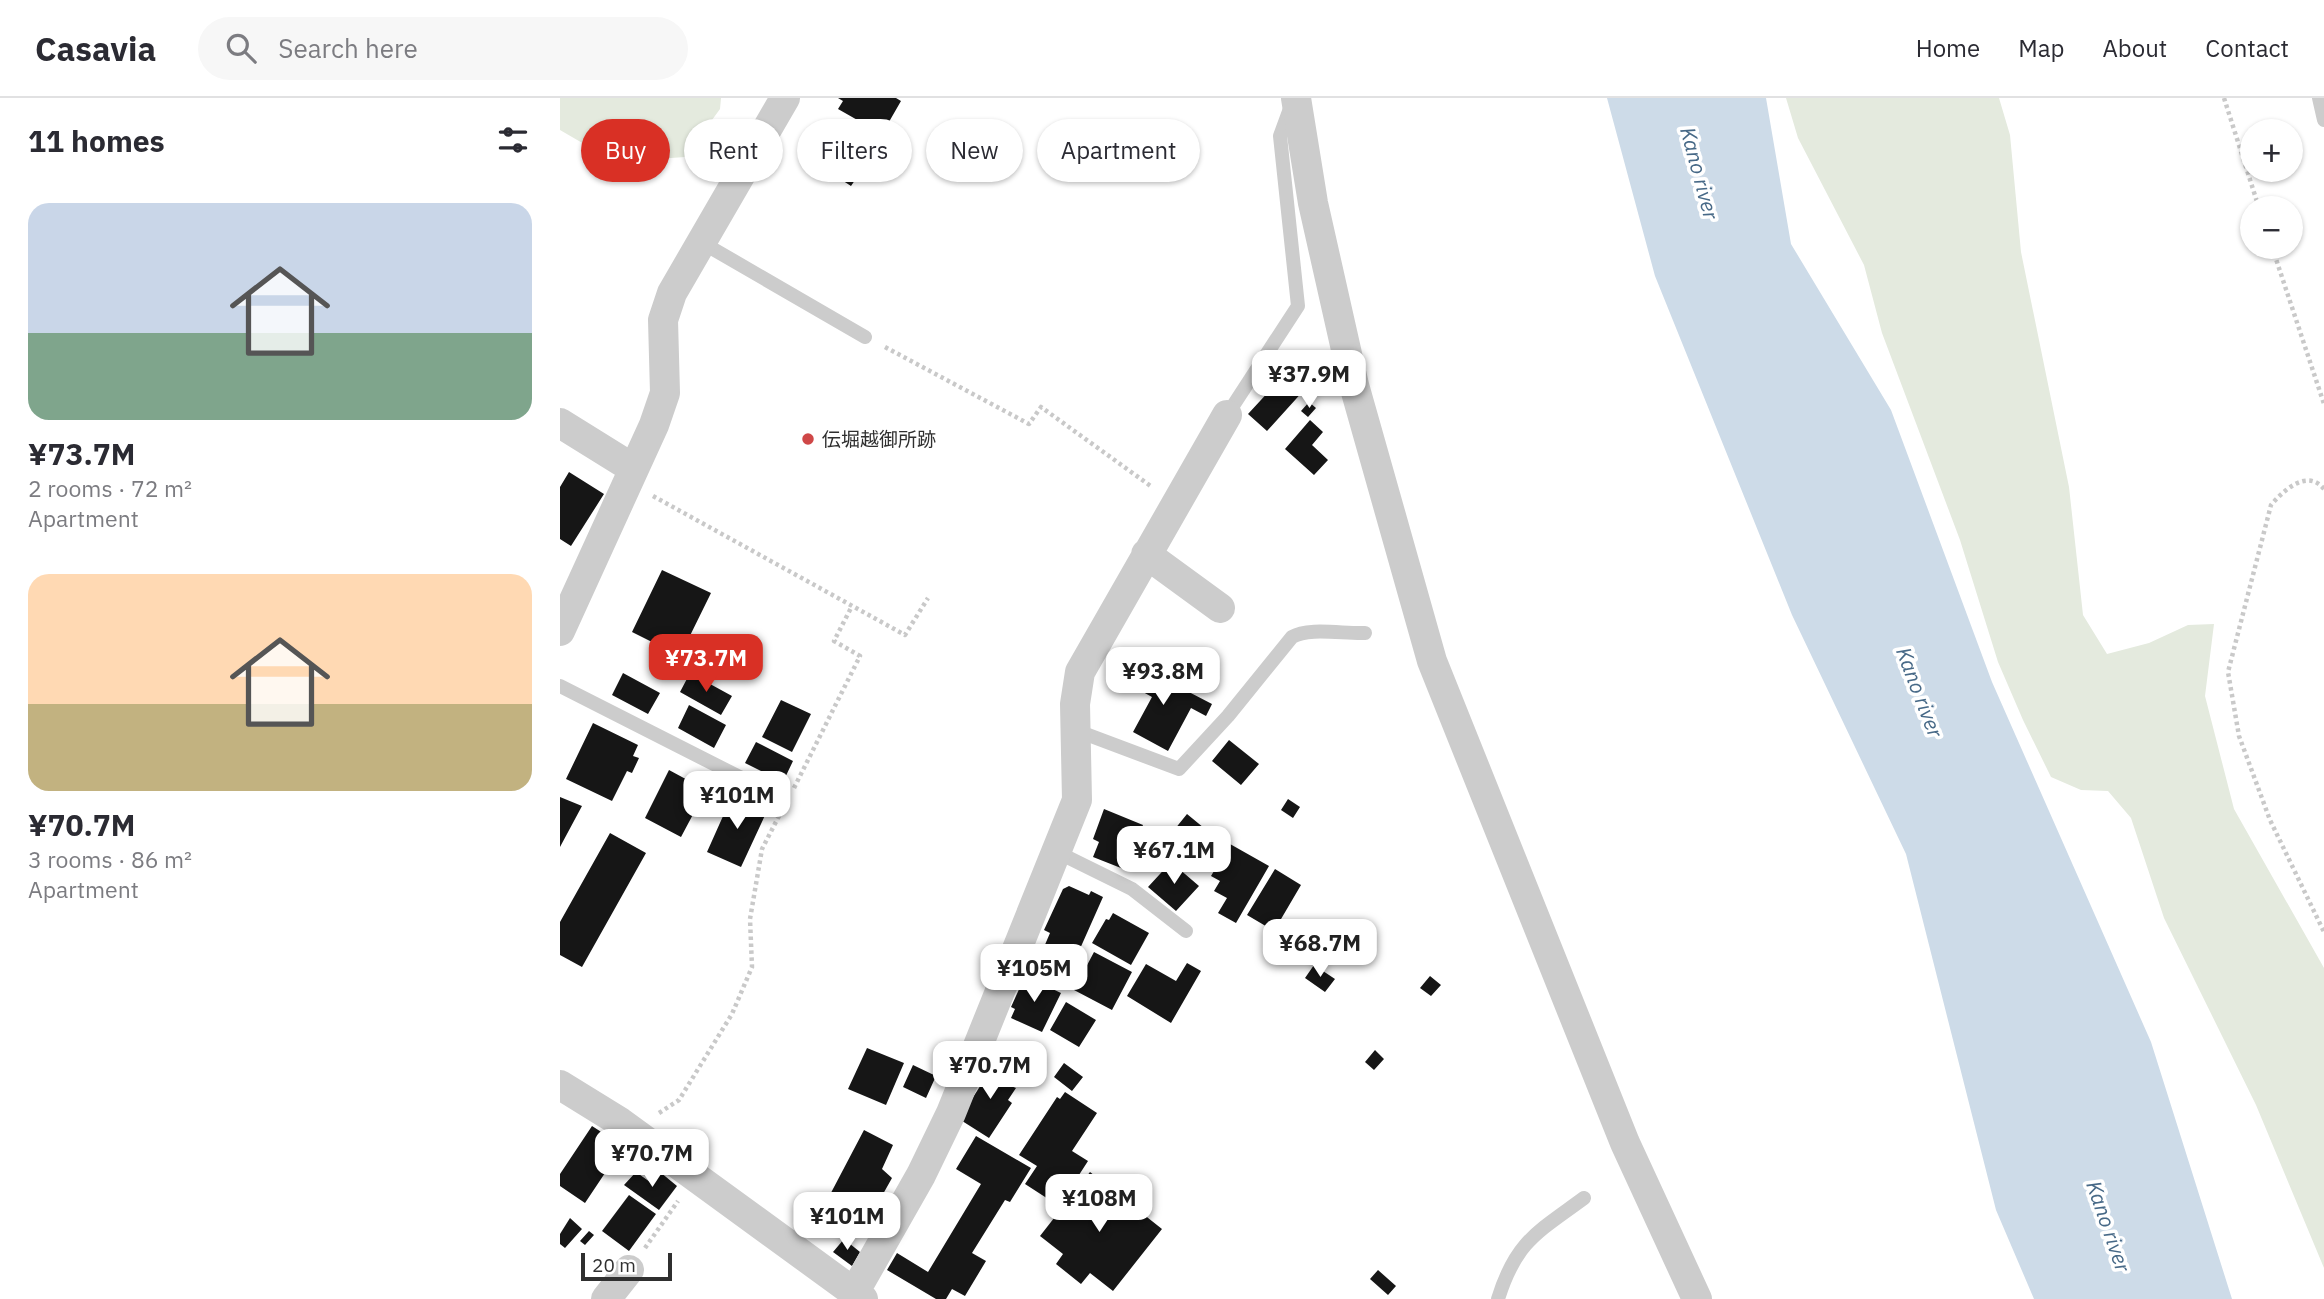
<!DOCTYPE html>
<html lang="en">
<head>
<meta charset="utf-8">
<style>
  :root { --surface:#fff; --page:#f7f7f7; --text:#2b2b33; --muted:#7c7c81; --line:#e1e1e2; --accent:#d93025 }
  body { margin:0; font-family:"IBM Plex Sans","Noto Sans JP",sans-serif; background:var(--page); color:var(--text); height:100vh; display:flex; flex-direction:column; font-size:26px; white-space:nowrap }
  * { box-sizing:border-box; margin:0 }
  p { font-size:23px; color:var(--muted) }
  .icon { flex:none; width:38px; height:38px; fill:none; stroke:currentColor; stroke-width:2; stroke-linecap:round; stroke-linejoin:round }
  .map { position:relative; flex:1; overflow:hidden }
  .panel { display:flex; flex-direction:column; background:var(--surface); width:560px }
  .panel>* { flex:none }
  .guide { position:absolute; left:21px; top:21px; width:665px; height:63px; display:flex; gap:14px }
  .tools { position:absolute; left:1680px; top:21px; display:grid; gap:14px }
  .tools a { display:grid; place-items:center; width:63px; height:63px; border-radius:50%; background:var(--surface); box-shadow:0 2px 5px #0004; font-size:35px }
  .scale { position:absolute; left:21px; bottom:18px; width:91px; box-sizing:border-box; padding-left:7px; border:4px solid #2f2f2f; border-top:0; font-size:19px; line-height:24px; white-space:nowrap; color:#2f2f2f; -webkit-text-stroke:5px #fff; paint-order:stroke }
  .price { position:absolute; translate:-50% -60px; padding:0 16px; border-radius:14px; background:#fff; color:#222; font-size:23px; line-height:46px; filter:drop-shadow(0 2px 4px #0008) }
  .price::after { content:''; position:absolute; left:50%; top:42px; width:21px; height:16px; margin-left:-10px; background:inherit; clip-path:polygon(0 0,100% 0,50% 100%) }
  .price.selected { background:var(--accent); color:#fff }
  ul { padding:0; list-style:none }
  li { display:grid; align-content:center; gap:14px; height:371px; padding:0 28px }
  li span { display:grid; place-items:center; height:217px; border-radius:21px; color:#555 }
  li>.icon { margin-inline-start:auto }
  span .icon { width:126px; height:126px; fill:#fffc; stroke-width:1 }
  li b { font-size:30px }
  h2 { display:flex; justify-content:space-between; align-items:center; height:84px; padding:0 28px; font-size:30px }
  .chip { padding:0 24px; border-radius:32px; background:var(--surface); box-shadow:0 2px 5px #0004; font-size:24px; line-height:63px }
  .chip.selected { background:var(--accent); color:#fff }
  header { display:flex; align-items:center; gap:42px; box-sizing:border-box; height:98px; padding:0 35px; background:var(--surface); border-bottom:2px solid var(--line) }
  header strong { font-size:33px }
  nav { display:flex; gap:38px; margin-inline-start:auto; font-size:24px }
  .search { width:490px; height:63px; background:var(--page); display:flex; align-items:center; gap:18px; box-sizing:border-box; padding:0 24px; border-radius:38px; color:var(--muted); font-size:26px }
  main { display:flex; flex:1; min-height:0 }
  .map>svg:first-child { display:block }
  .green { fill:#e4eade }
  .water { fill:#cddbe8 }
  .building { fill:#161616 }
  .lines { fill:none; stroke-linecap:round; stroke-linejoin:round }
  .path { stroke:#c9c9c9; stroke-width:4.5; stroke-dasharray:3.5 3.5; stroke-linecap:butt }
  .service { stroke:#ccc; stroke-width:14 }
  .minor { stroke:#ccc; stroke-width:30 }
  .poi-dot { fill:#cf4747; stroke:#fff; stroke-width:2.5 }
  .labels { text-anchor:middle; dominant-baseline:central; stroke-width:7; stroke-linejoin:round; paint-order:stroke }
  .poi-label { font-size:19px; fill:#2f2f2f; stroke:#fff; text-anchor:start }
  .water-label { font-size:21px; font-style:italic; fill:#476987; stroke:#fff }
</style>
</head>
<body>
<header>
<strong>Casavia</strong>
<div class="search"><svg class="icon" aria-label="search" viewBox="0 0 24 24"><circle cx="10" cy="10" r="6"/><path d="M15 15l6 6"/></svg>Search here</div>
<nav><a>Home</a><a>Map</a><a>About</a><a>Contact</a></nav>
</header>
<main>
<section class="panel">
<h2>11 homes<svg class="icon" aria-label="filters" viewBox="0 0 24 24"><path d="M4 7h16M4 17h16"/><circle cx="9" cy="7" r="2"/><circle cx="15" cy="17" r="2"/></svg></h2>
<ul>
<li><span style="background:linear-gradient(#c9d6e8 60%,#7fa58c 0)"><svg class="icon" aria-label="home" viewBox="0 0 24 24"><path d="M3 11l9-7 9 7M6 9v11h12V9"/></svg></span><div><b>¥73.7M</b><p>2 rooms · 72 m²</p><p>Apartment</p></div></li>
<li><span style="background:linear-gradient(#ffd9b3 60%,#c2b280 0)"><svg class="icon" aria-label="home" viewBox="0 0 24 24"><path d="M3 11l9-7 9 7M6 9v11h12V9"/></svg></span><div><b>¥70.7M</b><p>3 rooms · 86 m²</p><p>Apartment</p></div></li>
</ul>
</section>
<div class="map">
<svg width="1764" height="1201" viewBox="0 0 1764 1201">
  <rect width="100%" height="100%" fill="#fff"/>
  <!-- green -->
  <path class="green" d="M 0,0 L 161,0 L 160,11 L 125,59 L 55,64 L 0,32 Z
    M 1226,0 L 1439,0 L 1450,37 L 1461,154 L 1509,389 L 1523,517 L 1547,556 L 1589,545 L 1628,527 L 1654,526 L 1645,598 L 1674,711 L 1764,870 L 1764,1170 L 1696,1007 L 1604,820 L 1571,720 L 1548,693 L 1521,692 L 1491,679 L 1463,622 L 1438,564 L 1400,442 L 1322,235 L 1304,167 L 1238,40 Z"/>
  <!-- water -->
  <path class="water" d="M 1047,0 L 1206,0 L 1231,146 L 1331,312 L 1432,584 L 1591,944 L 1672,1201 L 1474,1201 L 1436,1112 L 1346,756 L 1232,517 L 1095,178 Z"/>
  <!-- building -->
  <path class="building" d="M 278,0 L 336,0 L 341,3 L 322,36 L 278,11 L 283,3 Z
    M 304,33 L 321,44 L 291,88 L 274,77 Z
    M 726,275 L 745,291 L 707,333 L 688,316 Z
    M 749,304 L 756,310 L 748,319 L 741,313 Z
    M 750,322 L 763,334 L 752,347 L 768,362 L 754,377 L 725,351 Z
    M 9,374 L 44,396 L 11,448 L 0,441 L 0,389 Z
    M 102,472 L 151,495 L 120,558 L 72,534 Z
    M 575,566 L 652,606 L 646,618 L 631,610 L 608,653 L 573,634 L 592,599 L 565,584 Z
    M 63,575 L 100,595 L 88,616 L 52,597 Z
    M 130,575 L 172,598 L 161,617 L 120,594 Z
    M 221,602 L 251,616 L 232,654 L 202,639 Z
    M 129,607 L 166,627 L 154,650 L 118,630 Z
    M 33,625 L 78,647 L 73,658 L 79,660 L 72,675 L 67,673 L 52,703 L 6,681 Z
    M 669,642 L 699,666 L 681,687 L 652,663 Z
    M 196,644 L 233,663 L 223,684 L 185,665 Z
    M 109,672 L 146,692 L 121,739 L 85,720 Z
    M 172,698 L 207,713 L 181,769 L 147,754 Z
    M 0,699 L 22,708 L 0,749 Z
    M 728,701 L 740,709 L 733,720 L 721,712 Z
    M 544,711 L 583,727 L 566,772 L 533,759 L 539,744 L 533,741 Z
    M 627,716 L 661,744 L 636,774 L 602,747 Z
    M 50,735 L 86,755 L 22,869 L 0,857 L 0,824 Z
    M 670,746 L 709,768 L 676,825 L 658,815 L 667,800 L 654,793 L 660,783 L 651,778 Z
    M 611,764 L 639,788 L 616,813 L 588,789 Z
    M 715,771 L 741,787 L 714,833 L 687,817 Z
    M 509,788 L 529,797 L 531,793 L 543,799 L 515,862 L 484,849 L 490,835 L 484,832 L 503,791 Z
    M 553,815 L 589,835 L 571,867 L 532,845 L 546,821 L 549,822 Z
    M 534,854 L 572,874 L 552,912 L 514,892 Z
    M 627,865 L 641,873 L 611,925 L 567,898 L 586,866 L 616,883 Z
    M 754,867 L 775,881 L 765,894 L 745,880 Z
    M 465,878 L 501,895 L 482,934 L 451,920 L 455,911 L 451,909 Z
    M 870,878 L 881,887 L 871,898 L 860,890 Z
    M 506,904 L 536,922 L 519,949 L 490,932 Z
    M 307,950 L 344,965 L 326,1007 L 288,991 Z
    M 815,952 L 824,961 L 814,972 L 805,964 Z
    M 435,965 L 457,979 L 451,988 L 456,990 L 448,1002 L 452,1005 L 429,1040 L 399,1021 Z
    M 504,965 L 523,979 L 512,993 L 494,979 Z
    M 353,967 L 376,978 L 366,1000 L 343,989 Z
    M 505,994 L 537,1015 L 512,1053 L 528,1063 L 499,1108 L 465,1086 L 477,1068 L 459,1057 L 497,999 L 500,1001 Z
    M 32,1028 L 63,1048 L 25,1105 L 0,1088 L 0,1076 Z
    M 304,1032 L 333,1047 L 322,1071 L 332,1080 L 304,1130 L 263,1110 Z
    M 416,1038 L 471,1070 L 450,1104 L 445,1102 L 412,1155 L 426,1163 L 405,1198 L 392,1191 L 386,1201 L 376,1201 L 327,1172 L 337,1155 L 368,1174 L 421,1086 L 396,1071 Z
    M 76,1074 L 90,1084 L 100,1074 L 117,1088 L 99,1112 L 64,1087 Z
    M 530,1074 L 602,1131 L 553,1193 L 530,1175 L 521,1186 L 496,1166 L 503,1156 L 480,1138 Z
    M 69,1097 L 96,1116 L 69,1153 L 42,1133 Z
    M 10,1120 L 22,1131 L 5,1150 L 0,1146 L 0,1136 Z
    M 29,1133 L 34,1137 L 25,1147 L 20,1143 Z
    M 284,1141 L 300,1154 L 292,1168 L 273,1154 Z
    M 818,1172 L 836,1188 L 828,1197 L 810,1181 Z"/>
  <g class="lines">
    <!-- path -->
    <path class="path" d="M 1664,0 L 1699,110
      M 1712,149 L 1764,306
      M 325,249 L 469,326 L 481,309 L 592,389
      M 1764,391 C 1747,370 1723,393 1711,407 L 1668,574 L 1679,638 L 1710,722 L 1764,834
      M 93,398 L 345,537 L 368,500
      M 234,690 L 300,558 L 274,543 L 292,508
      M 99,1015 L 119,1002 L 172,916 L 192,869 L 190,821 L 202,751 L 220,716
      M 85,1150 L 118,1103"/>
    <!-- service -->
    <path class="service" d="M 1759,0 L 1764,22
      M 141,144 L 305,239
      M 667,317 L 738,208 L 720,38 L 731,8
      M 0,588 L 211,695
      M 515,632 L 619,671 L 668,618 L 732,539 C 748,529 784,536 805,535
      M 497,754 L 572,791 L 626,833
      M 938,1201 C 956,1143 978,1134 1024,1100"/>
    <!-- minor -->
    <path class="minor" d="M 736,0 L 753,105 L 794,287 L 872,563 L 1065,1045 L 1137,1201
      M 0,325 L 74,371
      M 586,456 L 660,510
      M 0,533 L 94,327 L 105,295 L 103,222 L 112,195 L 225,0
      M 0,987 L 60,1024 L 303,1201
      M 294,1195 L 361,1077 L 391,1015 L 517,702 L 515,606 L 520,574 L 667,317
      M 46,1201 L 69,1172"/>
  </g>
  <!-- markers -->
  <circle class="poi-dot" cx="248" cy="341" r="7"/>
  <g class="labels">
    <!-- poi labels -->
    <g class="poi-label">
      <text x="262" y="341">伝堀越御所跡</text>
    </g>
    <!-- water labels -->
    <g class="water-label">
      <text transform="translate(1140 75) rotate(75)">Kano river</text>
      <text transform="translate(1360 594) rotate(69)">Kano river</text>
      <text transform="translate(1549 1128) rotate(71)">Kano river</text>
    </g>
  </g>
</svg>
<div class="tools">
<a>+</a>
<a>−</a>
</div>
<div class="scale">20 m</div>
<b class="price" style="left:749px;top:312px">¥37.9M</b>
<b class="price selected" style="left:146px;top:596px">¥73.7M</b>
<b class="price" style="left:603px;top:609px">¥93.8M</b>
<b class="price" style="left:177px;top:733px">¥101M</b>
<b class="price" style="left:614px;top:788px">¥67.1M</b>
<b class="price" style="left:760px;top:881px">¥68.7M</b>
<b class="price" style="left:474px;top:906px">¥105M</b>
<b class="price" style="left:430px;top:1003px">¥70.7M</b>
<b class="price" style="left:92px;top:1091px">¥70.7M</b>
<b class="price" style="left:539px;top:1136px">¥108M</b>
<b class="price" style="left:287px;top:1154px">¥101M</b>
<div class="guide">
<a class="chip selected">Buy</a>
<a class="chip">Rent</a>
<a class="chip">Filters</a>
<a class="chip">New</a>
<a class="chip">Apartment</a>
</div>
</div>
</main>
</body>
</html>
